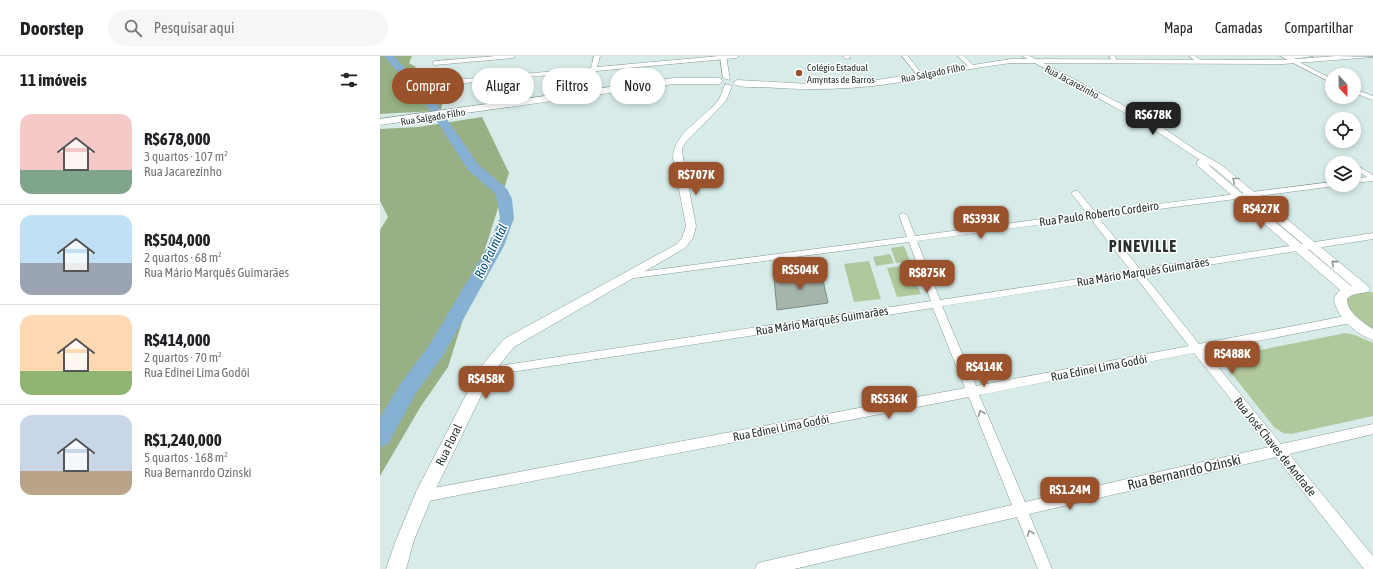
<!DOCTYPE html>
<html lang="pt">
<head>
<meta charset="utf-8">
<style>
  :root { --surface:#fff; --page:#f6f6f6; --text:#202124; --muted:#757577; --line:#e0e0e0; --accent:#99522b }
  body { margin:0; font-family:"Asap Condensed",sans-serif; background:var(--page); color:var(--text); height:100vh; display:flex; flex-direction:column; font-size:15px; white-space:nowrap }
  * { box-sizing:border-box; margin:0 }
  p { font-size:13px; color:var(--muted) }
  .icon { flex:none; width:22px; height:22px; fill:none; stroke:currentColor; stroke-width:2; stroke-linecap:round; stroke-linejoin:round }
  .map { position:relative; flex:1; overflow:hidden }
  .details { display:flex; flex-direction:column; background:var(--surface); width:380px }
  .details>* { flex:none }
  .top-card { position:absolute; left:12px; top:12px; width:380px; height:36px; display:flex; gap:8px }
  .needle { width:26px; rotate:158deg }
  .controls { position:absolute; left:945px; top:12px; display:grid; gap:8px }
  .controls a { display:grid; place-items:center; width:36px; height:36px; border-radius:50%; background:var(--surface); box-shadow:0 2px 6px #0003; font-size:20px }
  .price { position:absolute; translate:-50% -34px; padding:0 9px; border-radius:8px; background:var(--accent); color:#fff; font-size:13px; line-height:26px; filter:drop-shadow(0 1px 2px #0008) }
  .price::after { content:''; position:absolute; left:50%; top:24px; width:12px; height:9px; margin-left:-6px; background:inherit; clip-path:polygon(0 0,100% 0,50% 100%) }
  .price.selected { background:#222; color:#fff }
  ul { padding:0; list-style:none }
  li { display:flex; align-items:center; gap:12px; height:100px; padding:0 20px }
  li+li { border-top:1px solid var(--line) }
  li span { display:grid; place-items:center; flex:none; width:112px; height:80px; border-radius:12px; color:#555 }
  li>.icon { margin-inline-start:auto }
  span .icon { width:48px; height:48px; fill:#fffc; stroke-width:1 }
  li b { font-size:17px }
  h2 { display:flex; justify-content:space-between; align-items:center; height:48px; padding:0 20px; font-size:17px }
  .chip { padding:0 14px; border-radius:18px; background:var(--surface); box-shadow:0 2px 6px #0003; font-size:14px; line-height:36px }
  .chip.selected { background:var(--accent); color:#fff }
  header { display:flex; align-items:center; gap:24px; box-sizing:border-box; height:56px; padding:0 20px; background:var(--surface); border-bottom:1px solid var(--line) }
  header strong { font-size:19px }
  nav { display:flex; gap:22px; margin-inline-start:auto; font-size:14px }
  .search { width:280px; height:36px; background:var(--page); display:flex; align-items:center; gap:10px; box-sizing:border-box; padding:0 14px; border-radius:22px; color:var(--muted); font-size:15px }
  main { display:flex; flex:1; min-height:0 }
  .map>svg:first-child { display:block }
  .green { fill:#b0c89c }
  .forest { fill:#98b084 }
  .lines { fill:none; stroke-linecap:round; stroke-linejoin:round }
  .river { fill:#86b1d3; fill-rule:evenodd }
  .building { fill:#a6b5ab; stroke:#7d8c83 }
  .minor-casing { stroke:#879a97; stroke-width:1 }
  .tertiary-casing { stroke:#879a97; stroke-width:1 }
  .secondary-casing { stroke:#879a97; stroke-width:1 }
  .minor { fill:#fff; fill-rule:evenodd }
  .tertiary { fill:#fff; fill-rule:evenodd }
  .secondary { fill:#fff; fill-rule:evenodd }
  .oneway { stroke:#949898 }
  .poi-dot { fill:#99522b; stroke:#fff; stroke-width:1.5 }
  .labels { text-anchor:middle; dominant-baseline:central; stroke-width:3; stroke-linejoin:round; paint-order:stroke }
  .far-poi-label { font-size:10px; fill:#293130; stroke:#fff; text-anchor:start }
  .far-street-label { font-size:10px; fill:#293130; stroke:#fff }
  .street-label { font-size:12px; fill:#293130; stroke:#fff }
  .water-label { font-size:13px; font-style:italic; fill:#014f7a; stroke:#fff }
  .near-street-label { font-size:14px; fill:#293130; stroke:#fff }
  .district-label { font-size:16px; font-weight:bold; letter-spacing:1px; fill:#293130; stroke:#fff }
</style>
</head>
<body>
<header>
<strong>Doorstep</strong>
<div class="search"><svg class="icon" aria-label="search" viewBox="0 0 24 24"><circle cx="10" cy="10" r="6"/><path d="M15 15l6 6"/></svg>Pesquisar aqui</div>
<nav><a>Mapa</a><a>Camadas</a><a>Compartilhar</a></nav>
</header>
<main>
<section class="details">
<h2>11 imóveis<svg class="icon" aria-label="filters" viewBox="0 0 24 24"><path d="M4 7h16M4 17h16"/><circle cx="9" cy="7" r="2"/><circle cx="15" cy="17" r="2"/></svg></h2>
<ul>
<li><span style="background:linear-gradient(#f6c9c9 70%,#7fa58c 0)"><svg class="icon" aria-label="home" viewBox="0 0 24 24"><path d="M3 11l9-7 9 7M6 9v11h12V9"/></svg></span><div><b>R$678,000</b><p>3 quartos · 107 m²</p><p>Rua Jacarezinho</p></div></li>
<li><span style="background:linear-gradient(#bfe0f5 60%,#9aa5b1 0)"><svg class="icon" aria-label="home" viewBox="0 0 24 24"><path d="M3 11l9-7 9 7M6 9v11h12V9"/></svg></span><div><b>R$504,000</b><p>2 quartos · 68 m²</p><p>Rua Mário Marquês Guimarães</p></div></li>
<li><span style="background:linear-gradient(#ffd9b3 70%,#8fb573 0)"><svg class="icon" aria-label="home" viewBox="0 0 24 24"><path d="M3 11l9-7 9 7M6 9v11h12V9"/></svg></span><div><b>R$414,000</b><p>2 quartos · 70 m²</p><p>Rua Edinei Lima Godói</p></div></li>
<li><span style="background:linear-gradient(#c9d6e8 70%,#b9a48a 0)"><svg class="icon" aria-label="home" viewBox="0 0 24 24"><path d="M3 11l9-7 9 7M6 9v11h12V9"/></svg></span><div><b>R$1,240,000</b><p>5 quartos · 168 m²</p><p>Rua Bernanrdo Ozinski</p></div></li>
</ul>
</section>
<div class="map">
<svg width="993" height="513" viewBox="0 0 993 513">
  <rect width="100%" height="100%" fill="#d7ebe8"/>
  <!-- green -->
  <path class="green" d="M 524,190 L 530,205 L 516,207 L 511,192 Z
    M 510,198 L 514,207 L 496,210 L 493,201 Z
    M 489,205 L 501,243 L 474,246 L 464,208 Z
    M 529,209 L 541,238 L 517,241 L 507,212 Z
    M 983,236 L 993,236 L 993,276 L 974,263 L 965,245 L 969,240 Z
    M 966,277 L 975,279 L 993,287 L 993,360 L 911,378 L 903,377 L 894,371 L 841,304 L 845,301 Z"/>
  <!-- forest -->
  <path class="forest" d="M 0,0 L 32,0 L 29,7 L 36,11 L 31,16 L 66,30 L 61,54 C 41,57 21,56 0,58 Z
    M 102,61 L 129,117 L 68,311 L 41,350 L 0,420 L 0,174 L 8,161 L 0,145 L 0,73 L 38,71 Z"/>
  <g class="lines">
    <!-- river -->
    <path class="river" d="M 4,0 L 14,0 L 55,46 L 98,108 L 127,133 L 132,143 L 134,162 L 124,190 L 64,298 L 35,339 L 8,388 L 0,391 L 0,361 L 21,327 L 50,288 L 108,190 L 120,162 L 116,138 L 88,114 L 47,50 Z"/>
  </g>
  <!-- building -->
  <path class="building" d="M 441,215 L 448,247 L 397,254 L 394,222 Z"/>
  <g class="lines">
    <defs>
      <path id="minor" d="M 116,0 L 136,0 L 133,2 L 55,9 L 52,7 L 55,5 Z
        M 214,0 L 220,0 L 217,11 L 339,0 L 359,0 L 356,2 L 216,15 L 211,37 L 208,39 L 205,37 L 211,15 L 74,28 L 71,26 L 74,24 L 211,12 Z
        M 463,0 L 469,0 L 471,2 L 466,3 Z
        M 522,0 L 528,0 L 543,19 L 543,21 L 539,21 Z
        M 578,0 L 584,0 L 593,9 L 593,11 L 589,11 Z
        M 729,0 L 735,0 L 737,6 L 733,6 Z
        M 809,0 L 815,0 L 822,5 L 817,6 Z
        M 900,0 L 933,0 L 913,3 L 952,23 L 952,27 Z
        M 974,33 L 993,40 L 993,44 L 974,37 Z
        M 963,103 L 969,103 L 973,107 L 964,107 L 962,105 Z
        M 974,108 L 993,119 L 993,125 L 974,127 L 974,123 L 987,121 L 974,113 Z
        M 952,126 L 952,129 L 955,130 L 718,161 L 760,213 L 993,177 L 993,183 L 764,219 L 819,288 L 971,259 L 975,260 L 976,263 L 975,266 L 971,267 L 825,295 L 901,388 L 993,368 L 993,378 L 909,398 L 993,500 L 993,513 L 984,513 L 896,401 L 649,458 L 672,513 L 658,513 L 637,461 L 414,513 L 375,513 L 377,508 L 382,506 L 632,449 L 589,341 L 43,446 L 38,444 L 36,440 L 38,436 L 43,434 L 585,332 L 553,252 L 105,320 L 101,319 L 99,316 L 101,313 L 105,312 L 551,245 L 529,186 L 247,223 L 244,222 L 242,220 L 244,218 L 527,181 L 519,159 L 523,157 L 527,159 L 535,180 L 707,157 L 691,137 L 695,135 L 698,135 L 715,156 ZM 710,162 L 751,215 L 560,244 L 537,185 ZM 755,220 L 809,290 L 596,330 L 562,250 ZM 814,297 L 889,391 L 645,446 L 599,339 Z"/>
      <path id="tertiary" d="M 340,0 L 346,0 L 350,24 L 343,22 Z
        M 642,0 L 650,0 L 773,65 L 817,95 L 840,108 L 988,230 L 990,233 L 988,236 C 981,238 973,236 967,243 C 967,256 982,266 993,273 L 993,284 C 977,279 955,260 954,242 L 960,234 L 817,109 L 817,105 L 820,104 L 767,69 ZM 827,108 L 834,112 L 972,230 L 971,230 Z
        M 345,28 L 352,30 L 346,45 L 306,86 L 302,92 L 303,102 L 316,170 L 313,182 L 305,192 L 134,291 L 111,319 L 51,443 L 34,484 L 26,513 L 6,513 L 16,484 L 37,434 L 100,312 L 124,283 L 297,188 L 302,182 L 306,170 L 293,102 C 294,75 325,63 339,43 C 342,38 343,33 345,28 Z"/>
      <path id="secondary" d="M 956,0 L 993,1 L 903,8 L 631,7 C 587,12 545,23 501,29 C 462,34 422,34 382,31 C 374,31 358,32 353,27 L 357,24 L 430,28 L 484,26 L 631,3 L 903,4 Z
        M 294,22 L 339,22 L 343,25 L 339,28 L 294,28 L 0,69 L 0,63 Z"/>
    </defs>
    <!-- minor casing -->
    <use href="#minor" class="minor-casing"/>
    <!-- tertiary casing -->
    <use href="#tertiary" class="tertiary-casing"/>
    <!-- secondary casing -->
    <use href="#secondary" class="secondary-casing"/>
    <!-- minor -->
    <use href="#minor" class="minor"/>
    <!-- tertiary -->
    <use href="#tertiary" class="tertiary"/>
    <!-- secondary -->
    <use href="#secondary" class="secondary"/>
  </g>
  <!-- one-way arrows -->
  <defs><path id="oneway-chevron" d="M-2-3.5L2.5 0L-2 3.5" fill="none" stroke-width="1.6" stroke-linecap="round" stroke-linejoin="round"/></defs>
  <g class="oneway">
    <use href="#oneway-chevron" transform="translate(855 124) rotate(-141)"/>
    <use href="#oneway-chevron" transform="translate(954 207) rotate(-140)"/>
    <use href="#oneway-chevron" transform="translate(601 357) rotate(-112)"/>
    <use href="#oneway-chevron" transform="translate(650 477) rotate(-112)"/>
  </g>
  <!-- markers -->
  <circle class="poi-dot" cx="419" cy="17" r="4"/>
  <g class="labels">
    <!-- far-poi labels -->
    <g class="far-poi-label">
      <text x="427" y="11">Colégio Estadual<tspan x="427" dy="12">Amyntas de Barros</tspan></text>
    </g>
    <!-- far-street labels -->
    <g class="far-street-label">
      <text transform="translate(553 17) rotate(-11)">Rua Salgado Filho</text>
      <text transform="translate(692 26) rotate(28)">Rua Jacarezinho</text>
      <text transform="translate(53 61) rotate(-9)">Rua Salgado Filho</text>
    </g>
    <!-- street labels -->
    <g class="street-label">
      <text transform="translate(719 158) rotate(-8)">Rua Paulo Roberto Cordeiro</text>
      <text transform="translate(763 216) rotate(-9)">Rua Mário Marquês Guimarães</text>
      <text transform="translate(442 265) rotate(-9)">Rua Mário Marquês Guimarães</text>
      <text transform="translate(719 312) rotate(-11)">Rua Edinei Lima Godói</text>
      <text transform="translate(401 372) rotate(-11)">Rua Edinei Lima Godói</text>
      <text transform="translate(69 389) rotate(-64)">Rua Floral</text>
      <text transform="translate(895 391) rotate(51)">Rua José Chaves de Andrade</text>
    </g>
    <!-- water labels -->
    <g class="water-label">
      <text transform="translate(111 195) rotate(-64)">Rio Palmital</text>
    </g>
    <!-- near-street labels -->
    <g class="near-street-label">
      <text transform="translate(804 416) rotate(-13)">Rua Bernanrdo Ozinski</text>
    </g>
    <!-- district labels -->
    <g class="district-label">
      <text x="763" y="190">PINEVILLE</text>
    </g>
  </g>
</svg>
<div class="controls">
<a><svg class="needle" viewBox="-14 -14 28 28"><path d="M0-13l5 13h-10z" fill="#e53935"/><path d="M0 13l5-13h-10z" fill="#757577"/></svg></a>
<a><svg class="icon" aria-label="locate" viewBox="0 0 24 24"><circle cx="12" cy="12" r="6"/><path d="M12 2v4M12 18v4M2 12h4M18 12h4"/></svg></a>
<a><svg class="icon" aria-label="layers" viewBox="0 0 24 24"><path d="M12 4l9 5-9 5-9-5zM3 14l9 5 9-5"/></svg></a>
</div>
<b class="price selected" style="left:773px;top:80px">R$678K</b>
<b class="price" style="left:316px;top:140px">R$707K</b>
<b class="price" style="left:881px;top:174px">R$427K</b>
<b class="price" style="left:601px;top:184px">R$393K</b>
<b class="price" style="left:420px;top:235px">R$504K</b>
<b class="price" style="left:547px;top:238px">R$875K</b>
<b class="price" style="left:852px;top:319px">R$488K</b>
<b class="price" style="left:604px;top:332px">R$414K</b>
<b class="price" style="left:106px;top:344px">R$458K</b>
<b class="price" style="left:509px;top:364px">R$536K</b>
<b class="price" style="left:690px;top:455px">R$1.24M</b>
<div class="top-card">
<a class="chip selected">Comprar</a>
<a class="chip">Alugar</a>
<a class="chip">Filtros</a>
<a class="chip">Novo</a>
</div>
</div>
</main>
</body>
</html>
